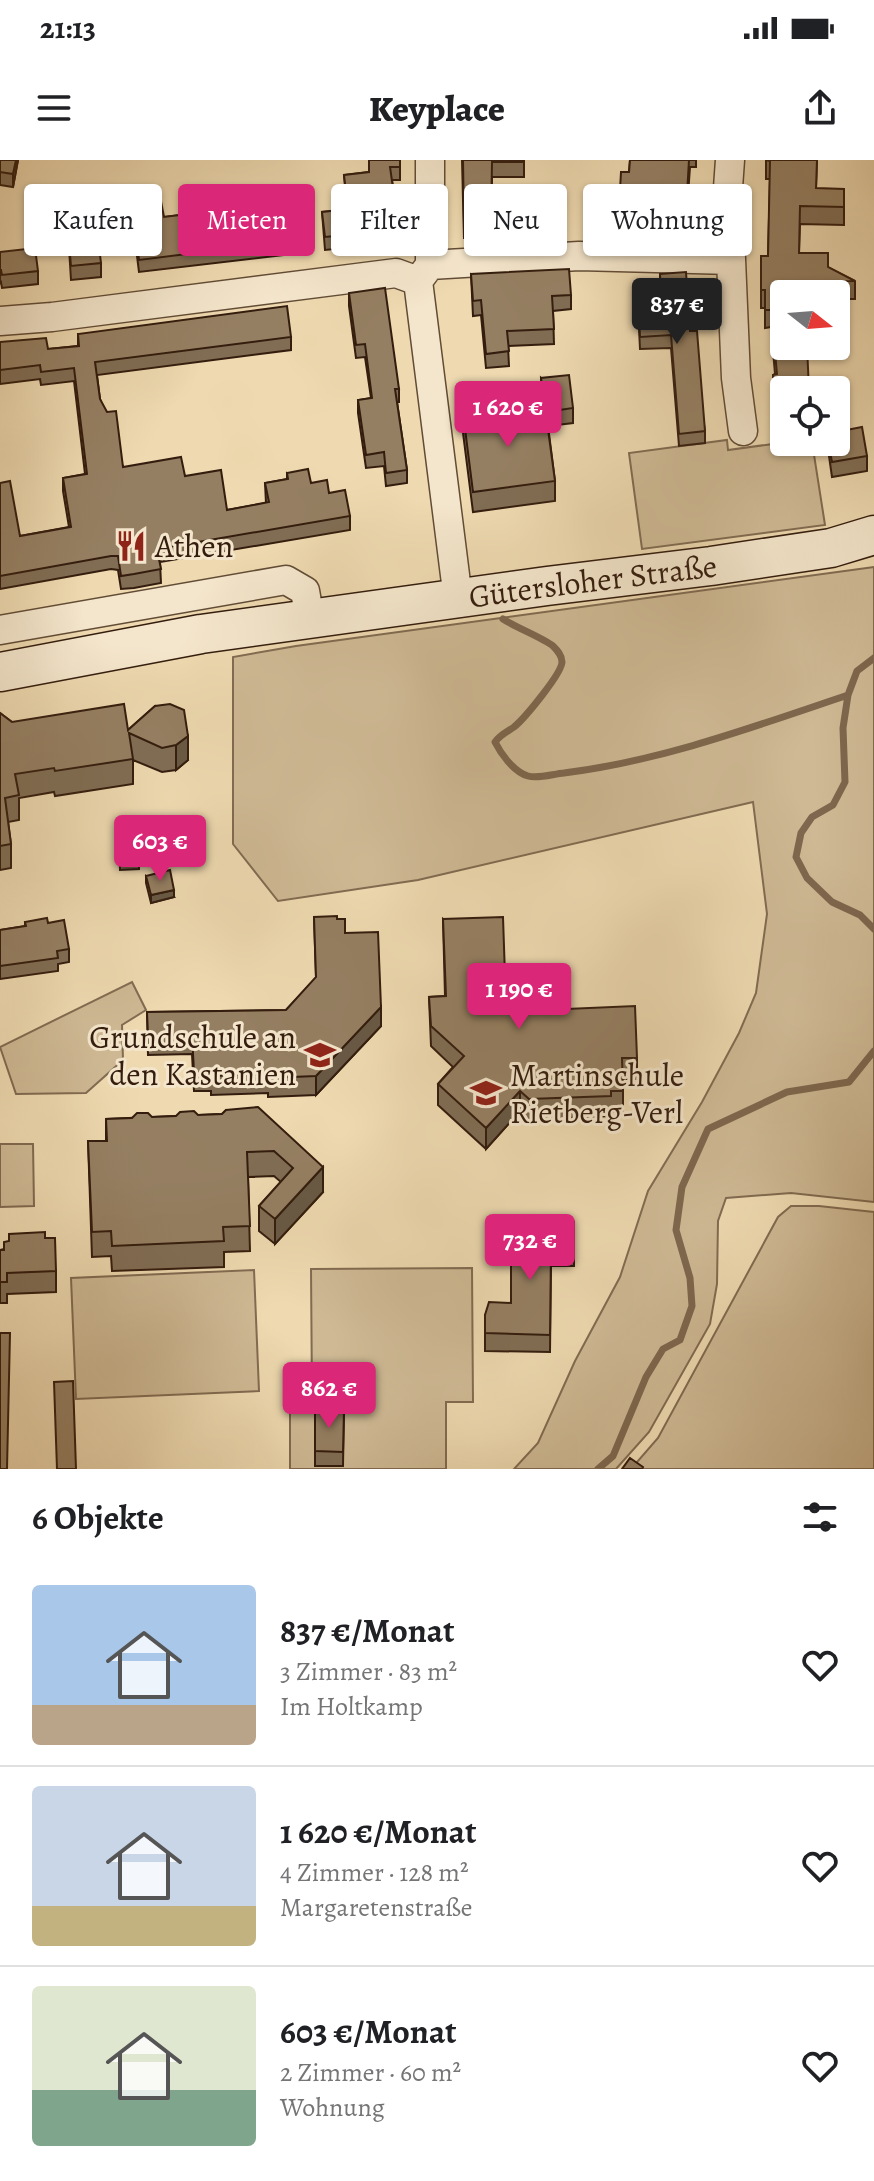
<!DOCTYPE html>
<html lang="de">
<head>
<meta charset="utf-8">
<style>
  :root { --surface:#fff; --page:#f2f2f2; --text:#202124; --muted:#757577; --line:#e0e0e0; --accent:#db2777 }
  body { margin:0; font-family:Alegreya,serif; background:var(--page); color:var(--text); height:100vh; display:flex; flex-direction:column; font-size:30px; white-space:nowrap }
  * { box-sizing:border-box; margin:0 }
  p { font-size:26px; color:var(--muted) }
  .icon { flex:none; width:44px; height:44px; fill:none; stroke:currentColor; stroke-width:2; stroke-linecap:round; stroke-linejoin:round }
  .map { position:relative; height:1309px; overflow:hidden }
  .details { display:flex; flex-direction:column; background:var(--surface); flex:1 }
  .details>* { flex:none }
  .top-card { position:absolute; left:24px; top:24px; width:826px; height:72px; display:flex; gap:16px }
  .needle { width:52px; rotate:107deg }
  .controls { position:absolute; left:770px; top:120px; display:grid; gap:16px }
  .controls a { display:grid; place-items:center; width:80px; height:80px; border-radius:8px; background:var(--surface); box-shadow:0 2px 6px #0004; font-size:40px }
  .price { position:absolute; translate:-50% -68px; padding:0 18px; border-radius:8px; background:var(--accent); color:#fff; font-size:26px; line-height:52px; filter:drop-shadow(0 2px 4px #0008) }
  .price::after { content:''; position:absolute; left:50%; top:48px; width:24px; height:18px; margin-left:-12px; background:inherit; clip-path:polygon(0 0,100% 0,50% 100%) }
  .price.selected { background:#222; color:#fff }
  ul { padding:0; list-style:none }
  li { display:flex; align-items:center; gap:24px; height:200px; padding:0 32px }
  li+li { border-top:2px solid var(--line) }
  li span { display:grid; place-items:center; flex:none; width:224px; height:160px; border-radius:8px; color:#555 }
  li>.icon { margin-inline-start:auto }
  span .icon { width:96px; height:96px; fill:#fffc; stroke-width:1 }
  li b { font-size:34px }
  h2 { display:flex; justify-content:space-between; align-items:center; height:96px; padding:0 32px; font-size:34px }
  .pill { padding:0 28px; border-radius:8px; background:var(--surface); box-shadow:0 2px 6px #0004; font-size:28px; line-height:72px }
  .pill.selected { background:var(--accent); color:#fff }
  .status { display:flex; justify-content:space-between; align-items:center; height:56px; padding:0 40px; background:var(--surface); direction:ltr }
  .status svg { height:22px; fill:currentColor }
  header { display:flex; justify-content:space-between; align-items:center; height:104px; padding:0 32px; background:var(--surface); font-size:36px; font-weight:800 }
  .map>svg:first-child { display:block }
  .green { fill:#ceb994; stroke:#816b51; stroke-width:2 }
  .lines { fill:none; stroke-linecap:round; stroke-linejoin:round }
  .stream { stroke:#7e674e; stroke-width:7 }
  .minor-casing { stroke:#624c36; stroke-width:31 }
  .secondary-casing { stroke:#341d0e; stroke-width:41 }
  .minor { stroke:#f4e6cc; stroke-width:28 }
  .secondary { stroke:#f4e6cc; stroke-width:38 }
  .wall { fill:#806d54; stroke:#341d0e; stroke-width:2 }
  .shaded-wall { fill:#685945; stroke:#341d0e; stroke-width:2 }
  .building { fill:#957f62; stroke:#341d0e; stroke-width:2 }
  .labels { text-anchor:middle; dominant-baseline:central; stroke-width:6; stroke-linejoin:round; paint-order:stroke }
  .poi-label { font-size:32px; fill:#341d0e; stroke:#f4e6cc; text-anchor:start }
  .street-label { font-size:32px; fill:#341d0e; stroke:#f4e6cc }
</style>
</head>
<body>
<div class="status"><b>21:13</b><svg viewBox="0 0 49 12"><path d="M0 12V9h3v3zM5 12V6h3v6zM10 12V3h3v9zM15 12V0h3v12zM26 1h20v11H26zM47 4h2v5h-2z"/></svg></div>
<header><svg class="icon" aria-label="menu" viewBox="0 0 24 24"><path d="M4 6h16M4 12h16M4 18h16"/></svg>Keyplace<svg class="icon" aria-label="share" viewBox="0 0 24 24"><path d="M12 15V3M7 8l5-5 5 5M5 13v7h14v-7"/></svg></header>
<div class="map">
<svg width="874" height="1309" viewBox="0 0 874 1309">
  <rect width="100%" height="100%" fill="#eed9b0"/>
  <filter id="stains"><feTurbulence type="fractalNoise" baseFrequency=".0025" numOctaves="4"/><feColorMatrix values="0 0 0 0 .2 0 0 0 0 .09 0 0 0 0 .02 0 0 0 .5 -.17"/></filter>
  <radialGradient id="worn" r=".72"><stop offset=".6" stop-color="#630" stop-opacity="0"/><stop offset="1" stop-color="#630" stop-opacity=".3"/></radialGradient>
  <!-- green -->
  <path class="green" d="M 727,280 L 728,290 L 787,282 L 812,282 L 825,365 L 642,389 L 629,293 Z
    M 874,407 L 874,1042 L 791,1033 L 726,1038 L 718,1061 L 717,1124 L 710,1164 L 649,1272 L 616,1309 L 514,1309 L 538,1283 L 575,1201 L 620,1117 L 648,1031 L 702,942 L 739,873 L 756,833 L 767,754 L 753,642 L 418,720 L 278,741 L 233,684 L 233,497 L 296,486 Z
    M 132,822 L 146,850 L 122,865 L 123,900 L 86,933 L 16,934 L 0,887 Z
    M 0,984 L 33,984 L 34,1046 L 0,1047 Z
    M 791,1046 L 819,1046 L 874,1052 L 874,1309 L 631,1309 L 658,1278 L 778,1057 Z
    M 472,1108 L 473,1242 L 446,1242 L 446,1309 L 290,1309 L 290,1237 L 312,1237 L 311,1109 Z
    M 254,1110 L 259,1231 L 76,1239 L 71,1118 Z"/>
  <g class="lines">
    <!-- stream -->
    <path class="stream" d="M 503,459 C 517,468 543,478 553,486 C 557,490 562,495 562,502 C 562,513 525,558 514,567 C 507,572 501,574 495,582 C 501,594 514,612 528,616 C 538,619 553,614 564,613 C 661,601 756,566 848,535
      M 874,498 L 857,511 L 848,535 L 843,568 L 845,622 L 833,645 L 812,657 L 801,673 L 796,697 L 807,718 L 832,742 L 860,755 L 874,769
      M 598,1309 L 613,1296 L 646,1217 L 663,1189 L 680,1180 L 692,1146 L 690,1118 L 676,1070 L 682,1027 L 708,969 L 787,932 L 849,922 L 874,891"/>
    <defs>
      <path id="minor" d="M 430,0 L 430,105 L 418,121 L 458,439
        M 730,0 L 728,28 L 736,218 L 743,271
        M 430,105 L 579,96 L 731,100
        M 0,161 L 52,157 L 396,113 L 418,121
        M 0,470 L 286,420 L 305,431 L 310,459"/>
      <g id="secondary">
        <path id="s1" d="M 0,512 L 201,474 L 547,426 L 711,406 L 831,388 L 874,375"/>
      </g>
    </defs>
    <!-- minor casing -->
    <use href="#minor" class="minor-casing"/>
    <!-- secondary casing -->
    <use href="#secondary" class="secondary-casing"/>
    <!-- minor -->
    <use href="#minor" class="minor"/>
    <!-- secondary -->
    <use href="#secondary" class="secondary"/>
  </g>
  <!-- wall -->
  <path class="wall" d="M 0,0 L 18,0 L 13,27 L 0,25 Z
    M 400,0 L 400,20 L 392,20 L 399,70 L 399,83 L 325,90 L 322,52 L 347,50 L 344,15 L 369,12 Z
    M 462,0 L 524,0 L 524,17 L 492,17 L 491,79 L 464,78 Z
    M 630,0 L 696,0 L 696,7 L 690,7 L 686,64 L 619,60 L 619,48 L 629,12 Z
    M 766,0 L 817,0 L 816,29 L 844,29 L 844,65 L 800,64 L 799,93 L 855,121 L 855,139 L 836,139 L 836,134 L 784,134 L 784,265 L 776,265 L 773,232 L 773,215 L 775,214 L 771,167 L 765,168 L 765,148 L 761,148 L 761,96 L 768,96 L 770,19 L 766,19 Z
    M 220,38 L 283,82 L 283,95 L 139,112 L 134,72 L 114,75 L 111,55 L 111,42 L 164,57 L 220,50 Z
    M 68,72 L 101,103 L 101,117 L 71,120 Z
    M 0,92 L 38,111 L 38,124 L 2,128 L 1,122 L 0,123 Z
    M 471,114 L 571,135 L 571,149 L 553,151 L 554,184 L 508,186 L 509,206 L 486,208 L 481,155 L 473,156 Z
    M 660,114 L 690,171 L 705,271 L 705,283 L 679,286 L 671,188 L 640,189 L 638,148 L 660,135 Z
    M 349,133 L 399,229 L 399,242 L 397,242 L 407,310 L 407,323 L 386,326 L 384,306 L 366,308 L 358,253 L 358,240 L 371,238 L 365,197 L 356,198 L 349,146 Z
    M 78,174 L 291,177 L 291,190 L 97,215 L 100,239 L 123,307 L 185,316 L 227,350 L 266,343 L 265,323 L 287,319 L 287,313 L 329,333 L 350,356 L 350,370 L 160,402 L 161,423 L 134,428 L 121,429 L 118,410 L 111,409 L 0,429 L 0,323 L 20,376 L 69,367 L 63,331 L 63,318 L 85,314 L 74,221 L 41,225 L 40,219 L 0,224 L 0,182 L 48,189 L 78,186 Z
    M 541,218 L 573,248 L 573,263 L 548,266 L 555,321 L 555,341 L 473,352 L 463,273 L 463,253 L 491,254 L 542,247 Z
    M 827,282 L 836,282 L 867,296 L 867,311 L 832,317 Z
    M 155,546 L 188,600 L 176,610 L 162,612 L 133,600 L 133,624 L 55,636 L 54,632 L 19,638 L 19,660 L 8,662 L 11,684 L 11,708 L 0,710 L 0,553 L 12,562 L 128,570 Z
    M 138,675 L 139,709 L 120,710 L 119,676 Z
    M 146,716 L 174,737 L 151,743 L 146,723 Z
    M 314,757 L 337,759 L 345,773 L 381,866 L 316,935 L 268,937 L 268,933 L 211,935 L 211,931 L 194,931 L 192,894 L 148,895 L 147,852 L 286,850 L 316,818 Z
    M 443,759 L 543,850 L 637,898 L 637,919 L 623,919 L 623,952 L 611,952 L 611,956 L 529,960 L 520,951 L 486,989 L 438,945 L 438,924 L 453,907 L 431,886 L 429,837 L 445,836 Z
    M 25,762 L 48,763 L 69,789 L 69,802 L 58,804 L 58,811 L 0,819 L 0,770 L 25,766 Z
    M 226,950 L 323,1032 L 275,1084 L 259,1071 L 259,1046 L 281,1022 L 274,1016 L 248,1017 L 250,1091 L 224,1092 L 224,1107 L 112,1111 L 111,1096 L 92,1097 L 88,981 L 106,981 L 106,959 L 222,954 Z
    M 574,1062 L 574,1106 L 551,1106 L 550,1192 L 485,1191 L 485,1155 L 511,1143 L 550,1071 Z
    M 45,1078 L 56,1111 L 56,1132 L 7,1134 L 7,1143 L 0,1143 L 0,1090 Z
    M 315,1249 L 344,1250 L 343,1306 L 315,1306 Z"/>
  <!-- shaded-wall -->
  <path class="shaded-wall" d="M 16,0 L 18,0 L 13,27 L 13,14 Z
    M 188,576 L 188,600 L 176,610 L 176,585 Z
    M 174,730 L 174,737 L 151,743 L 151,735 Z
    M 381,847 L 381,866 L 316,935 L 316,916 Z
    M 520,931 L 520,951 L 486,989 L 486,968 Z
    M 323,1007 L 323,1032 L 275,1084 L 275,1059 Z"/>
  <!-- building -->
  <path class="building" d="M 0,0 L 16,0 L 13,14 L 0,12 Z
    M 369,0 L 400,0 L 400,7 L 390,7 L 399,70 L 325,77 L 322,52 L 348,49 L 344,15 L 369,12 Z
    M 463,0 L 524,0 L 524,2 L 492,2 L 491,65 L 464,64 Z
    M 630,0 L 689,0 L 686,52 L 619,48 L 621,12 L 629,12 Z
    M 766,0 L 817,0 L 816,28 L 844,29 L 844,47 L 800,46 L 799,93 L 828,93 L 828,107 L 855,121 L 803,122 L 804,134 L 784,134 L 784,186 L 807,186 L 809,230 L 784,230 L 784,247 L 776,248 L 773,215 L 777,214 L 771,150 L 765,150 L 765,130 L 761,130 L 761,96 L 768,96 L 770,1 Z
    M 278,32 L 283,82 L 139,100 L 134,59 L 114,62 L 111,42 L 160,36 L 164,57 L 221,50 L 220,38 Z
    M 97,70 L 101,103 L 71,106 L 68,72 Z
    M 35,88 L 38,111 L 2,115 L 1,110 L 0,110 L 0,92 Z
    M 569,109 L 571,135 L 552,136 L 554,169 L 507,171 L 509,191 L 486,194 L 481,140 L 473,141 L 471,114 Z
    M 686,112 L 690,171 L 697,171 L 705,271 L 679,274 L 671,175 L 640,177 L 638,135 L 661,135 L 660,114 Z
    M 385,128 L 399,229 L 395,229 L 407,310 L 386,313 L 384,292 L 366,295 L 358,240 L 372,238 L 365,184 L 356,185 L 349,133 Z
    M 287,146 L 291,177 L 95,202 L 100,239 L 107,252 L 116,251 L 123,307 L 181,297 L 185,316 L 221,310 L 227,350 L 269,342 L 265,323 L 288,319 L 287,313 L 308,309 L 311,323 L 327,320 L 329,333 L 345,330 L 350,356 L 157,389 L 161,409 L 134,414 L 121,416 L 118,396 L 111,396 L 0,416 L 0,323 L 10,321 L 20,376 L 71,367 L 63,318 L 87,314 L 74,208 L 41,212 L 40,205 L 0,210 L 0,182 L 46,178 L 48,189 L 79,186 L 78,174 Z
    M 569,215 L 573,248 L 546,252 L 541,218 Z
    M 545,247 L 555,321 L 473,332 L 463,253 L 490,249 L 491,254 Z
    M 862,267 L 867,296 L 832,302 L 828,282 L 836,282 L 836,272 Z
    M 124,544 L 128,570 L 155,546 L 170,544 L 184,550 L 188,576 L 176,585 L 162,588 L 129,573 L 133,599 L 55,611 L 54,608 L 15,614 L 19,635 L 5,638 L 11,684 L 0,686 L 0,553 L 12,562 Z
    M 138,675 L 139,702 L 120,703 L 119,676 Z
    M 170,710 L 174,730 L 151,735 L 146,716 Z
    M 337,756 L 337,759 L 345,759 L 345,773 L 378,772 L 381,847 L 316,916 L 268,918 L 268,914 L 211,916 L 211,912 L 194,912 L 192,875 L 148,876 L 147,852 L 286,850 L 316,817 L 314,757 Z
    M 503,757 L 505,816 L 543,850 L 635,846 L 637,898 L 622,898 L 623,931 L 611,931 L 611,936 L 529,939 L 520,931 L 486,968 L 438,924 L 464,896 L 431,866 L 429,837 L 446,836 L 443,759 Z
    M 47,758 L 48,763 L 64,760 L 69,789 L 57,791 L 58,798 L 0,806 L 0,770 L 26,766 L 25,762 Z
    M 258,947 L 323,1007 L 275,1059 L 259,1046 L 293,1008 L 274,991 L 247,992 L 250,1066 L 223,1067 L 224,1081 L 112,1086 L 111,1071 L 92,1072 L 88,981 L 107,981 L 106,959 L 132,958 L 137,953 L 148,953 L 152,957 L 176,956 L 180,952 L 194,951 L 198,955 L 222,954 L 226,950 Z
    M 550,1062 L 574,1062 L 574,1089 L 551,1089 L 550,1175 L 485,1173 L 485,1155 L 489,1142 L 511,1143 L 511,1071 L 550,1071 Z
    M 45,1072 L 45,1078 L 55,1078 L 56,1111 L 7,1113 L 7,1122 L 0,1122 L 0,1090 L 4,1090 L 4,1082 L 9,1081 L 9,1074 Z
    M 0,1173 L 10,1173 L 7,1309 L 0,1309 Z
    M 73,1221 L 76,1309 L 57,1309 L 54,1222 Z
    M 315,1249 L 344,1250 L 343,1292 L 315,1291 Z
    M 630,1298 L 643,1307 L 642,1309 L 622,1309 Z"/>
  <!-- icons -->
  <defs>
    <symbol id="restaurant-bare" viewBox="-9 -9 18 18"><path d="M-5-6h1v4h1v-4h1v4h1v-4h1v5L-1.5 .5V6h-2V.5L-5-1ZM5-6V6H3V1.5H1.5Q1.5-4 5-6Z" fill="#8f2418" stroke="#f4e6cc" stroke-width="2.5" paint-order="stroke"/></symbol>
    <symbol id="school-bare" viewBox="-9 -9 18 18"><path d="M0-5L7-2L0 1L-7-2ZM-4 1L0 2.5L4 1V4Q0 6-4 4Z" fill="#8f2418" stroke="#f4e6cc" stroke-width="2.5" paint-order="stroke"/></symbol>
  </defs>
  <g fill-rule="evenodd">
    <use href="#restaurant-bare" x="109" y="364" width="44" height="44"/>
    <use href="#school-bare" x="298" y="873" width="44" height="44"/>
    <use href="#school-bare" x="464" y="911" width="44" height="44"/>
  </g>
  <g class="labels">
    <!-- poi labels -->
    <g class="poi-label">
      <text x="155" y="386">Athen</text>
      <text x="296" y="877" text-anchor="end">Grundschule an<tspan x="296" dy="37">den Kastanien</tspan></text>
      <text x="510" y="915">Martinschule<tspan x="510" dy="37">Rietberg-Verl</tspan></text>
    </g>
    <!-- street labels -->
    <g class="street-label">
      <text stroke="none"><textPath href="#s1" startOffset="600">Gütersloher Straße</textPath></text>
    </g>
  </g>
  <rect width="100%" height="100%" filter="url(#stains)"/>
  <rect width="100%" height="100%" fill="url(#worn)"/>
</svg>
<div class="controls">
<a><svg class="needle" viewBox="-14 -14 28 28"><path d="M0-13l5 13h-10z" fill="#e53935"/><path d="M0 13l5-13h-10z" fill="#757577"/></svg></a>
<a><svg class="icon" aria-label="locate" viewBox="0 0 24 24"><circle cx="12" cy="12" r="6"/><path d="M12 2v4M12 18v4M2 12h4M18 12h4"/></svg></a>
</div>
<b class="price selected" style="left:677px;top:186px">837 €</b>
<b class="price" style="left:508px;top:289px">1 620 €</b>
<b class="price" style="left:160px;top:723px">603 €</b>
<b class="price" style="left:519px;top:871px">1 190 €</b>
<b class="price" style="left:530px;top:1122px">732 €</b>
<b class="price" style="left:329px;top:1270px">862 €</b>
<div class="top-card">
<a class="pill">Kaufen</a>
<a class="pill selected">Mieten</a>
<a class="pill">Filter</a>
<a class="pill">Neu</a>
<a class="pill">Wohnung</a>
</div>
</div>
<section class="details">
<h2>6 Objekte<svg class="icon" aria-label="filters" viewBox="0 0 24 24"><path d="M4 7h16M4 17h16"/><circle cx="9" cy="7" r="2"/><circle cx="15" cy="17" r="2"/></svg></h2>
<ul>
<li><span style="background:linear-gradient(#a9c7e8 75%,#b9a48a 0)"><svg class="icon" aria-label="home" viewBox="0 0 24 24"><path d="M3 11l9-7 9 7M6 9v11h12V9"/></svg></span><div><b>837 €/Monat</b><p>3 Zimmer · 83 m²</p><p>Im Holtkamp</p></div><svg class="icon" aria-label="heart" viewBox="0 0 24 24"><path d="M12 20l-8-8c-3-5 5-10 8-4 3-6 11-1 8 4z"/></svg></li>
<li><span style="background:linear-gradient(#c9d6e8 75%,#c2b280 0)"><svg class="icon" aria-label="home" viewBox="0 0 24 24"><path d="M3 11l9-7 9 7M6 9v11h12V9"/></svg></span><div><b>1 620 €/Monat</b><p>4 Zimmer · 128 m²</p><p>Margaretenstraße</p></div><svg class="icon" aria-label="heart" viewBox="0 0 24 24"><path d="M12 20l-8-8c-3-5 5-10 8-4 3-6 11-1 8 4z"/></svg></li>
<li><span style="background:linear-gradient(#dfe7d0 65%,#7fa58c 0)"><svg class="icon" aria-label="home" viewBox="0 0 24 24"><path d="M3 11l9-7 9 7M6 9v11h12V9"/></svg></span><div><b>603 €/Monat</b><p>2 Zimmer · 60 m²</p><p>Wohnung</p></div><svg class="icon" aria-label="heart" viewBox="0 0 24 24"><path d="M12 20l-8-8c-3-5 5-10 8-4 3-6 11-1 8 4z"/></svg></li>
</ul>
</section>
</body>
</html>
